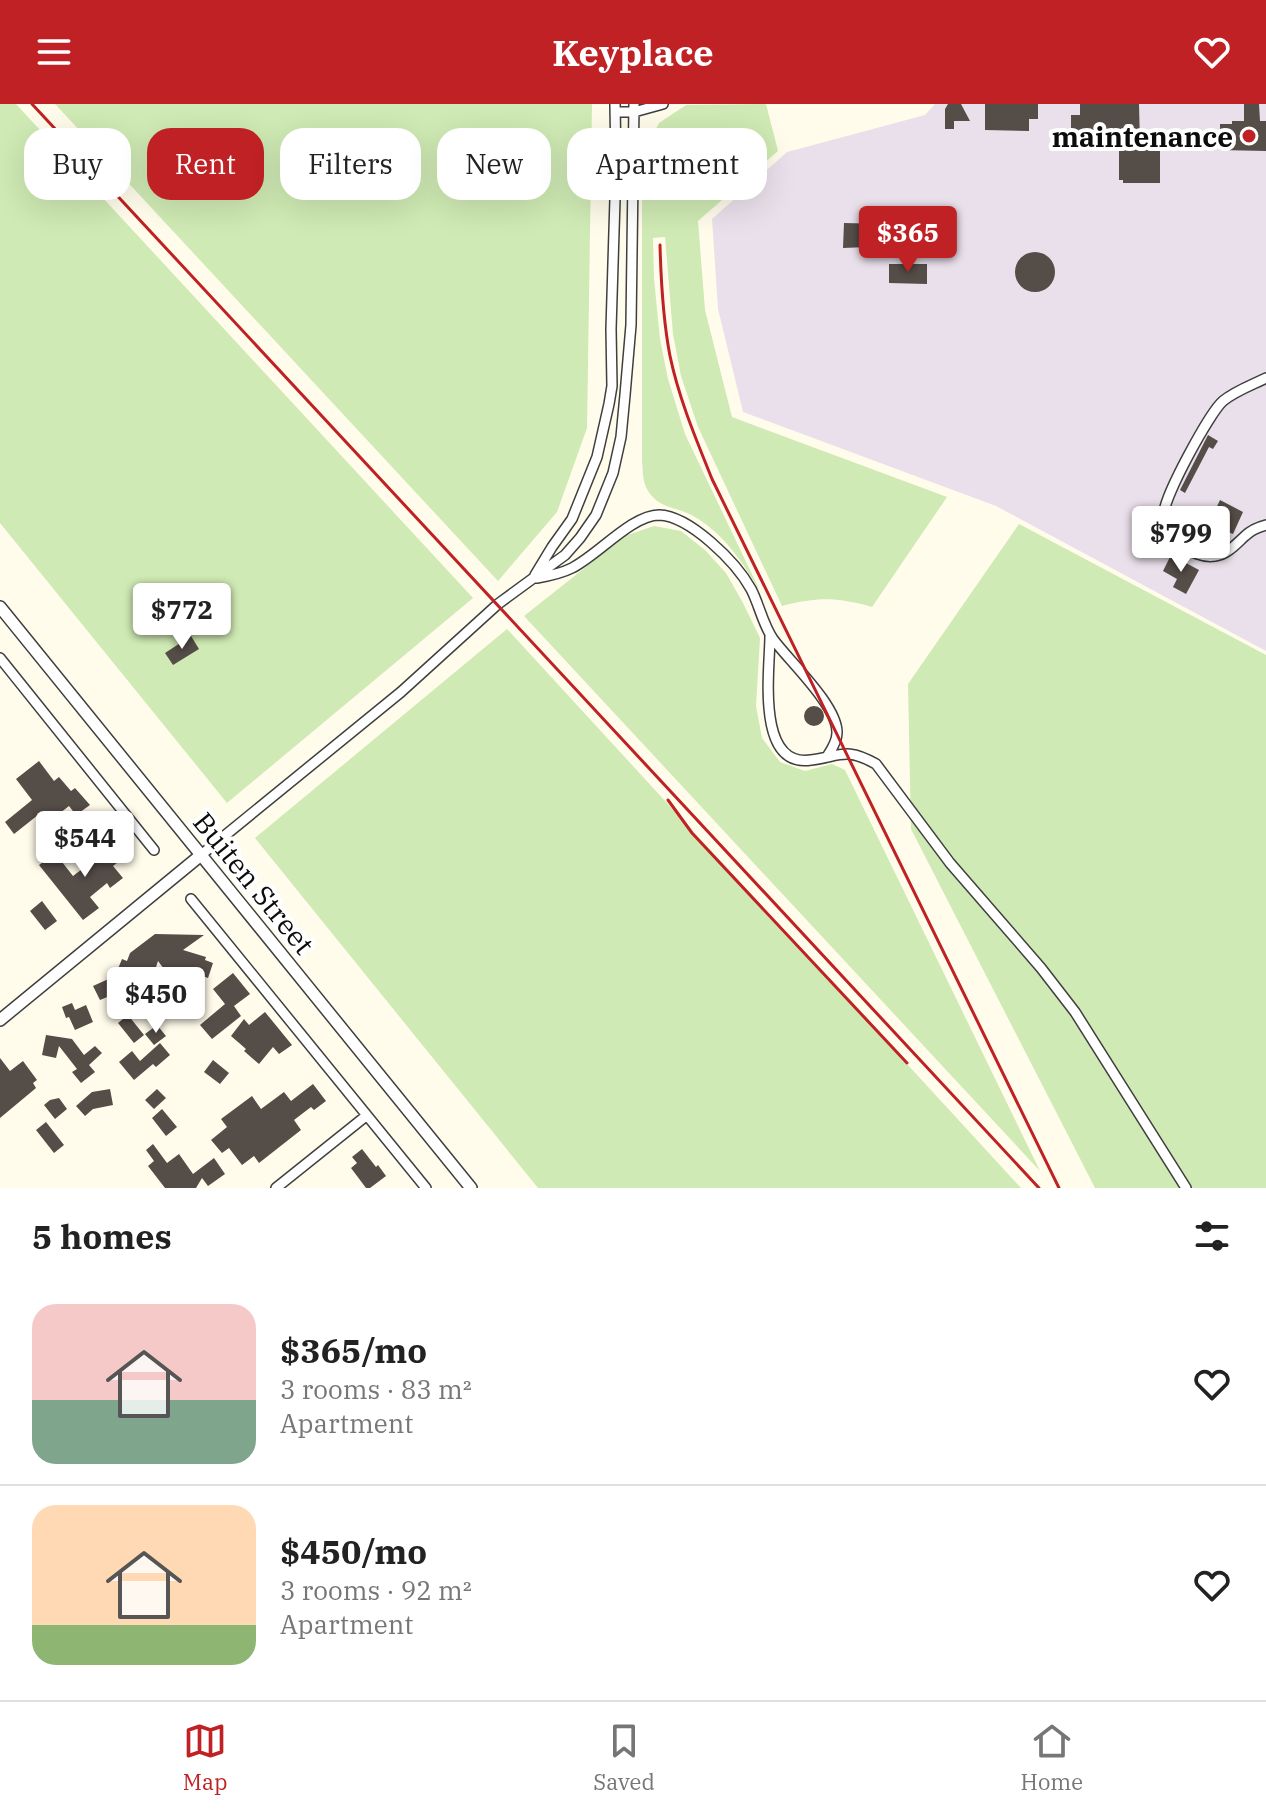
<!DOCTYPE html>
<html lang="en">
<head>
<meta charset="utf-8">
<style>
  :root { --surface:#fff; --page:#f6f6f6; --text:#222; --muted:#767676; --line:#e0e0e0; --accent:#bf2124 }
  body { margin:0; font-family:"IBM Plex Serif",serif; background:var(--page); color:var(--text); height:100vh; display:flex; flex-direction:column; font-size:30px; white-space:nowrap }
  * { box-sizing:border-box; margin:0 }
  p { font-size:26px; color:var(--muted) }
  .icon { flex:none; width:44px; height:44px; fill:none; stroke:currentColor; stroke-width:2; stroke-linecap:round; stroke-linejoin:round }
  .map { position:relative; height:1084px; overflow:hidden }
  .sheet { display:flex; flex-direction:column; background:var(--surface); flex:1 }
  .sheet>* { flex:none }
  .top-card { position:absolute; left:24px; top:24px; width:800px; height:72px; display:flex; gap:16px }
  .price { position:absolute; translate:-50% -68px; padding:0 18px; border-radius:8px; background:#fff; color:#222; font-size:26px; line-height:52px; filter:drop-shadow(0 2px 4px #0008) }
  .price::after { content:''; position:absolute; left:50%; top:48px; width:24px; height:18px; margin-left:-12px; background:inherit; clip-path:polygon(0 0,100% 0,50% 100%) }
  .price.selected { background:var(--accent); color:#fff }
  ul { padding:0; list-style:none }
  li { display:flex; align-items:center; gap:24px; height:200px; padding:0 32px }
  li+li { border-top:2px solid var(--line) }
  li span { display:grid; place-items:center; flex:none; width:224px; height:160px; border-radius:24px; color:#555 }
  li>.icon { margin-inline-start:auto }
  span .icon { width:96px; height:96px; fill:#fffc; stroke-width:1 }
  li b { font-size:34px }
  h2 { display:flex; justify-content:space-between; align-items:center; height:96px; padding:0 32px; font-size:34px }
  .pill { padding:0 28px; border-radius:24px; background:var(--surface); box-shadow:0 8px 32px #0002; font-size:28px; line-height:72px }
  .pill.selected { background:var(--accent); color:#fff }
  header { display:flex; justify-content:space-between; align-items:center; height:104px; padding:0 32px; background:var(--accent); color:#fff; font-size:36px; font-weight:700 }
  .tabs { display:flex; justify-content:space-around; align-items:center; height:112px; border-top:2px solid var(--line); background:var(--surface); font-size:22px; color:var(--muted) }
  .tabs a { display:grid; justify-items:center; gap:4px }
  .tabs .selected { color:var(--accent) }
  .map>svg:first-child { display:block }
  .industrial { fill:#eae0eb }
  .green { fill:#cfeab4 }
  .building { fill:#554d48 }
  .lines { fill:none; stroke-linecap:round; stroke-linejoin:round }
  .minor-casing { stroke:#3f3f3f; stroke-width:12 }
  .tertiary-casing { stroke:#3f3f3f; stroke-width:14 }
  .minor { stroke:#fff; stroke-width:9 }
  .tertiary { stroke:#fff; stroke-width:11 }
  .rail { stroke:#bf2124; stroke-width:3 }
  .poi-dot { fill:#bf2124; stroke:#fff; stroke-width:3 }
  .labels { text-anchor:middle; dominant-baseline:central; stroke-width:8; stroke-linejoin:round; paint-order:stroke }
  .poi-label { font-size:28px; font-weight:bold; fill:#0c0c0c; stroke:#fff; text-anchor:end }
  .street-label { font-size:28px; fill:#0c0c0c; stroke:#fff }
</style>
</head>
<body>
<header><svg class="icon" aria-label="menu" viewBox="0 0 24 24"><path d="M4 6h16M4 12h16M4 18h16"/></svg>Keyplace<svg class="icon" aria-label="heart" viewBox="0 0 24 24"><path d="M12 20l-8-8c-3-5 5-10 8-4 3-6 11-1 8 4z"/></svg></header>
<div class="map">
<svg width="1266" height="1084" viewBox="0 0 1266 1084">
  <rect width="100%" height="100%" fill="#fffceb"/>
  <!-- industrial -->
  <path class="industrial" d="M 935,0 L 1266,0 L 1266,547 L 996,402 L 743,308 L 718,205 L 712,115 L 787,48 L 925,11 Z"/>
  <!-- green -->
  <path class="green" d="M 0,0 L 16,0 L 473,494 L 227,699 L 0,419 Z
    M 55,0 L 592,0 L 587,324 L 557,408 L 498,477 Z
    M 766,0 L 778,47 L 698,117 L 705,206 L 732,313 L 947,393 L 872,503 C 836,493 818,493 782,502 L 698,323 L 681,272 L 673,230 L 665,133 L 653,134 L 654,175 L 660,235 L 668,275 L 685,330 L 760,487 C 743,459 724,430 695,413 C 681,404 662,405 651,391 C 642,381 643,368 642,356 L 642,72 L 644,48 L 659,19 L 686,1 Z
    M 1019,420 L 1266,551 L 1266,1084 L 1095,1084 L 911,725 L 908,580 Z
    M 654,422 L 681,427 L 705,446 L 726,469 L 743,499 L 760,534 L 756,602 L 762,634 L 780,658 L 805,667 L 832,660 L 845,666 L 1040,1067 L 524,512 L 625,432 Z
    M 507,525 L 1021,1084 L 538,1084 L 255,734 Z"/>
  <!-- building -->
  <path class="building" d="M 948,0 L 961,0 L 970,17 L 954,17 L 954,25 L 945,25 L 945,5 Z
    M 985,0 L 1038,0 L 1038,15 L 1029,15 L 1029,27 L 985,26 Z
    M 1080,0 L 1139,0 L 1140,40 L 1160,40 L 1160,79 L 1123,79 L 1123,76 L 1119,76 L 1119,46 L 1103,46 L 1103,38 L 1081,38 L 1081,27 L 1071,27 L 1071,11 L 1080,11 Z
    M 1244,0 L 1259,0 L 1260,17 L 1266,17 L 1266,47 L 1220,46 L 1220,20 L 1232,20 L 1232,17 L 1244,17 Z
    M 844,119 L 927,121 L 927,140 L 889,140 L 889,131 L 868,132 L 868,143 L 843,144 Z
    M1015 168a20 20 0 1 1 40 0a20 20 0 1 1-40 0Z
    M 889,160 L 927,160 L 927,180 L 889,179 Z
    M 1208,331 L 1218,337 L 1213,345 L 1209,343 L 1185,389 L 1180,386 Z
    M 1220,396 L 1243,408 L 1233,430 L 1222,426 L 1216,438 L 1198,429 L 1206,414 L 1210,417 Z
    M 1171,451 L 1199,466 L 1186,490 L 1173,483 L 1177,475 L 1163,467 Z
    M 191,532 L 199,545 L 173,561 L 165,549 Z
    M804 612a10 10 0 1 1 20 0a10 10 0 1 1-20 0Z
    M 39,657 L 54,677 L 59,673 L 71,687 L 75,684 L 90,701 L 76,711 L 69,702 L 46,720 L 38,711 L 14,730 L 5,718 L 32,696 L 16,675 Z
    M 116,739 L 126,752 L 113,762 L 123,774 L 110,784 L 107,779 L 90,793 L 99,804 L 83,816 L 39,761 L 55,749 L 73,772 Z
    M 42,797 L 57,817 L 45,826 L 30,807 Z
    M 155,830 L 204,831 L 183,846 L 206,853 L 205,856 L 213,859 L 208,874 L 197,870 L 196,872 L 189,869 L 188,872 L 176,868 L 170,873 L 158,857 L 143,902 L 139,897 L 134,901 L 122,887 L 100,896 L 93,882 L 115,872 L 122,855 L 127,857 L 130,849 Z
    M 233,869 L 250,890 L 234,902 L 241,912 L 212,935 L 200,921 L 225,900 L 213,885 Z
    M 72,899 L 75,906 L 86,901 L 93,918 L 75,926 L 69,913 L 66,914 L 62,903 Z
    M 265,908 L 292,941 L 279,950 L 273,943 L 259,960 L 244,947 L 246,945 L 231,932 L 244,915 L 249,921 Z
    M 128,911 L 144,931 L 134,939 L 118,919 Z
    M 157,921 L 166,932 L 154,941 L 145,930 Z
    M 46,931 L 72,935 L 84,951 L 95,942 L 102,949 L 89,961 L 95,968 L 81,979 L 72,968 L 77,965 L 59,942 L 56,954 L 42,951 Z
    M 160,939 L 170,951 L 156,963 L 153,960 L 134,976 L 119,958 L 132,947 L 140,957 Z
    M 0,954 L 10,967 L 23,957 L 37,976 L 33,979 L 36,984 L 0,1014 Z
    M 213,956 L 229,969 L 220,980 L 204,968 Z
    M 313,980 L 326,997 L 314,1006 L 311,1003 L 294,1016 L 301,1026 L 259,1059 L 254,1052 L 242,1061 L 229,1044 L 222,1049 L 211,1036 L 227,1023 L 221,1015 L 252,992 L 261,1005 L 284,988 L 291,997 Z
    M 110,985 L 113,1001 L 93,1005 L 85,1012 L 76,1002 L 92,988 Z
    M 157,985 L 166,994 L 154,1005 L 145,996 Z
    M 59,994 L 67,1005 L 55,1015 L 44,1001 L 50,996 Z
    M 162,1005 L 177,1023 L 166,1032 L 152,1014 Z
    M 46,1018 L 64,1041 L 54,1049 L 36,1026 Z
    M 153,1040 L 167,1059 L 179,1050 L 193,1070 L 214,1054 L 225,1070 L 208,1082 L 202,1074 L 196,1084 L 165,1084 L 148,1062 L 154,1057 L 146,1046 Z
    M 362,1045 L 376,1063 L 378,1061 L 386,1072 L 370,1084 L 366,1084 L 351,1064 L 357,1059 L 352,1053 Z"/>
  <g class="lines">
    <defs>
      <path id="minor" d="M 615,8 L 634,8 L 663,0
        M 1266,274 C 1252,281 1235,287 1223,297 C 1210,308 1163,394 1164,410 C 1165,423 1172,432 1181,441 C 1190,448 1203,454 1215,452 C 1228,450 1236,440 1245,432 C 1251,426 1258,423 1266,421
        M 535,471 L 552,443 L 572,415 L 597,353 L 609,300 L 612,282 L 611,225 L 616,62 L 615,0
        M 537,474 C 549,472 560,470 572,464 C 598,451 632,411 659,411 C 690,412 736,458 751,485 C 759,500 763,521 773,535 C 789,557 838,602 837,629 C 837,637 832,645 828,651
        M 770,532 C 770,564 755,664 811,656 C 841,652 846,643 876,660 L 950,759 L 1041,864 L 1075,908 L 1186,1084
        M 0,554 L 154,746
        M 201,751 L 401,588 L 498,500 L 565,451 L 580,434 L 596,411 L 613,369 L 621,333 L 625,291 L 631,221 L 634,0
        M 191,795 L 426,1084
        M 276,1084 L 366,1012"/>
      <path id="tertiary" d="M 0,503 L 471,1084
        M 0,916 L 201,751"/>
    </defs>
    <!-- minor casing -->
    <use href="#minor" class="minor-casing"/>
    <!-- tertiary casing -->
    <use href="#tertiary" class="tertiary-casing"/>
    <!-- minor -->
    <use href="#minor" class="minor"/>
    <!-- tertiary -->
    <use href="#tertiary" class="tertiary"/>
    <!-- rail -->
    <path class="rail" d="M 32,0 L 1039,1084
      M 660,141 C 661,178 663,216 670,252 C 679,295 696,335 712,375 L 1059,1084
      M 668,696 L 692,729 L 907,959"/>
  </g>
  <!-- markers -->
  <circle class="poi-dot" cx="1249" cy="32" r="8"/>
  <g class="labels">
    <!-- poi labels -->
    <g class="poi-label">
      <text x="1233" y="32">maintenance</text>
    </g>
    <!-- street labels -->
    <g class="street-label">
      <text transform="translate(254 779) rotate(51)">Buiten Street</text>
    </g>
  </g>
</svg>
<b class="price selected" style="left:908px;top:170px">$365</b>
<b class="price" style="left:1181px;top:470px">$799</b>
<b class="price" style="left:182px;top:547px">$772</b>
<b class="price" style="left:85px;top:775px">$544</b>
<b class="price" style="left:156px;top:931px">$450</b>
<div class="top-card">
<a class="pill">Buy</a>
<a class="pill selected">Rent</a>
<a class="pill">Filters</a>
<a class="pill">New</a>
<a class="pill">Apartment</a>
</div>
</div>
<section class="sheet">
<h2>5 homes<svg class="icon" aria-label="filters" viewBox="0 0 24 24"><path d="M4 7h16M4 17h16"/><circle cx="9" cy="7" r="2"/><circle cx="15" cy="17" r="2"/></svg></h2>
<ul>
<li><span style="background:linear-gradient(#f6c9c9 60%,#7fa58c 0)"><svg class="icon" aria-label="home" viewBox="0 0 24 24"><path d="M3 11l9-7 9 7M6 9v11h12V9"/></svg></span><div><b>$365/mo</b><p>3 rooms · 83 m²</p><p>Apartment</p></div><svg class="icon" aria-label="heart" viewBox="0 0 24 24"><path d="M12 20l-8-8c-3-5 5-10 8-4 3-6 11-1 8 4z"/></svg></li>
<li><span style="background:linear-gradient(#ffd9b3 75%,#8fb573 0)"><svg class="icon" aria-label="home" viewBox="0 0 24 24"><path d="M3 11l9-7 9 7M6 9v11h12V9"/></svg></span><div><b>$450/mo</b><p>3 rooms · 92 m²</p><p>Apartment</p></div><svg class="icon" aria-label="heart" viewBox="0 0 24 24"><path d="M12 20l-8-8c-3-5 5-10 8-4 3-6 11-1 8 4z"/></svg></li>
</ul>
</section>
<nav class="tabs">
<a class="selected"><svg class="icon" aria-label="map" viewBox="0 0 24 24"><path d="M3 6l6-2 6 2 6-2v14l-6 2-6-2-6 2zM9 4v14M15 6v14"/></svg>Map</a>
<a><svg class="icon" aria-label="saved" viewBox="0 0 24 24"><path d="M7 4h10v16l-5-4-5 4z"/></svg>Saved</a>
<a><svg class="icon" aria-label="home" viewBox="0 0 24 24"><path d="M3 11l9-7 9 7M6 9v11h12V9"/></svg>Home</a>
</nav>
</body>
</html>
